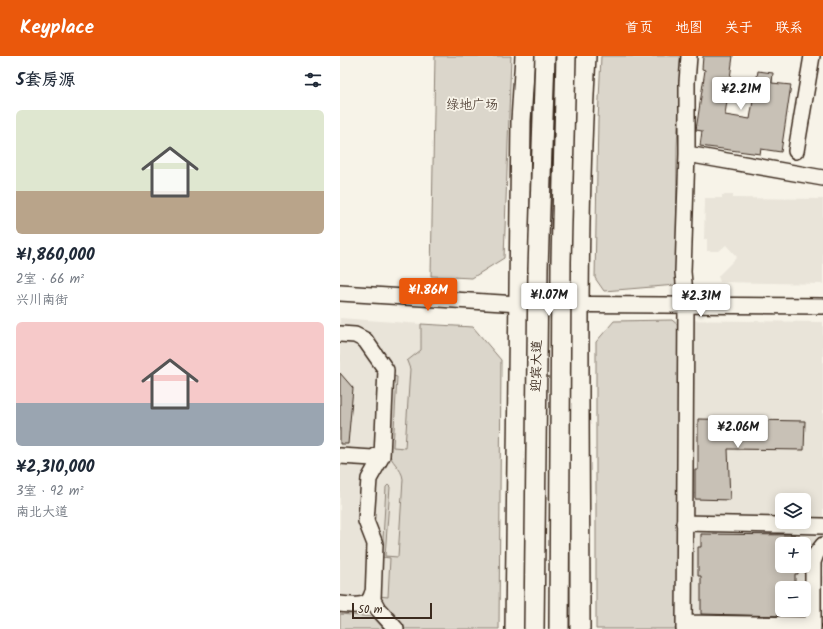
<!DOCTYPE html>
<html lang="zh">
<head>
<meta charset="utf-8">
<style>
  :root { --surface:#fff; --page:#f6f6f7; --text:#1f2937; --muted:#747a83; --accent:#ea580c }
  body { margin:0; font-family:Kalam,"LXGW WenKai TC",sans-serif; background:var(--page); color:var(--text); height:100vh; display:flex; flex-direction:column; font-size:15px; white-space:nowrap }
  * { box-sizing:border-box; margin:0 }
  p { font-size:13px; color:var(--muted) }
  .icon { flex:none; width:22px; height:22px; fill:none; stroke:currentColor; stroke-width:2; stroke-linecap:round; stroke-linejoin:round }
  .map { position:relative; flex:1; overflow:hidden }
  .sheet { display:flex; flex-direction:column; background:var(--surface); width:340px }
  .sheet>* { flex:none }
  .fabs { position:absolute; left:435px; top:437px; display:grid; gap:8px }
  .fabs a { display:grid; place-items:center; width:36px; height:36px; border-radius:6px; background:var(--surface); box-shadow:0 2px 10px #0003; font-size:20px }
  .scale { position:absolute; left:12px; bottom:10px; width:80px; box-sizing:border-box; padding-left:4px; border:2px solid #3b2a1e; border-top:0; font-size:11px; line-height:14px; white-space:nowrap; color:#3b2a1e; -webkit-text-stroke:3px #f7f3e8; paint-order:stroke }
  .price { position:absolute; translate:-50% -34px; padding:0 9px; border-radius:4px; background:#fff; color:#222; font-size:13px; line-height:26px; filter:drop-shadow(0 1px 2px #0008) }
  .price::after { content:''; position:absolute; left:50%; top:24px; width:12px; height:9px; margin-left:-6px; background:inherit; clip-path:polygon(0 0,100% 0,50% 100%) }
  .price.current { background:var(--accent); color:#fff }
  ul { padding:0; list-style:none }
  li { display:grid; align-content:center; gap:8px; height:212px; padding:0 16px }
  li span { display:grid; place-items:center; height:124px; border-radius:6px; color:#555 }
  li>.icon { margin-inline-start:auto }
  span .icon { width:72px; height:72px; fill:#fffc; stroke-width:1 }
  li b { font-size:17px }
  h2 { display:flex; justify-content:space-between; align-items:center; height:48px; padding:0 16px; font-size:17px }
  header { display:flex; align-items:center; gap:24px; box-sizing:border-box; height:56px; padding:0 20px; background:var(--accent); color:#fff }
  header strong { font-size:19px }
  nav { display:flex; gap:22px; margin-inline-start:auto; font-size:14px }
  main { display:flex; flex:1; min-height:0 }
  .map>svg:first-child { display:block }
  .built { fill:#e9e4d9; fill-rule:evenodd }
  .green { fill:#dbd6cb; stroke:#8b8074 }
  .building { fill:#c8c1b6; stroke:#3b2a1e }
  .lines { fill:none; stroke-linecap:round; stroke-linejoin:round }
  .minor-casing { stroke:#3b2a1e; stroke-width:18 }
  .major-casing { stroke:#3b2a1e; stroke-width:22 }
  .minor { stroke:#f7f3e8; stroke-width:15 }
  .major { stroke:#f7f3e8; stroke-width:19 }
  .major-bridge-casing { stroke:#3b2a1e; stroke-width:22; stroke-linecap:butt }
  .major-bridge { stroke:#f7f3e8; stroke-width:19 }
  .labels { text-anchor:middle; dominant-baseline:central; stroke-width:3.5; stroke-linejoin:round; paint-order:stroke }
  .park-label { font-size:13px; fill:#5b4c41; stroke:#f7f3e8 }
  .street-label { font-size:13px; fill:#3b2a1e; stroke:#f7f3e8 }
</style>
</head>
<body>
<header>
<strong>Keyplace</strong>
<nav><a>首页</a><a>地图</a><a>关于</a><a>联系</a></nav>
</header>
<main>
<section class="sheet">
<h2>5套房源<svg class="icon" aria-label="filters" viewBox="0 0 24 24"><path d="M4 7h16M4 17h16"/><circle cx="9" cy="7" r="2"/><circle cx="15" cy="17" r="2"/></svg></h2>
<ul>
<li><span style="background:linear-gradient(#dfe7d0 65%,#b9a48a 0)"><svg class="icon" aria-label="home" viewBox="0 0 24 24"><path d="M3 11l9-7 9 7M6 9v11h12V9"/></svg></span><div><b>¥1,860,000</b><p>2室 · 66 m²</p><p>兴川南街</p></div></li>
<li><span style="background:linear-gradient(#f6c9c9 65%,#9aa5b1 0)"><svg class="icon" aria-label="home" viewBox="0 0 24 24"><path d="M3 11l9-7 9 7M6 9v11h12V9"/></svg></span><div><b>¥2,310,000</b><p>3室 · 92 m²</p><p>南北大道</p></div></li>
</ul>
</section>
<div class="map">
<svg width="483" height="573" viewBox="0 0 483 573">
  <rect width="100%" height="100%" fill="#f7f3e8"/>
  <filter id="ink" filterUnits="userSpaceOnUse"><feTurbulence type="fractalNoise" baseFrequency=".025" numOctaves="2"/><feDisplacementMap in="SourceGraphic" scale="8" xChannelSelector="R" yChannelSelector="G"/><feConvolveMatrix kernelMatrix="1 2 1 2 8 2 1 2 1" color-interpolation-filters="sRGB"/></filter>
  <g filter="url(#ink)">
    <!-- built -->
    <path class="built" d="M 382,139 L 393,139 L 393,142 L 483,143 L 483,228 L 380,226 L 378,220 L 397,201 L 386,189 L 379,195 L 367,195 L 367,183 L 364,183 L 365,142 L 382,142 Z
      M 0,262 L 81,268 L 79,550 L 0,542 Z
      M 332,264 L 483,266 L 483,573 L 330,573 ZM 442,444 L 464,444 L 464,466 L 442,466 ZM 442,488 L 464,488 L 464,510 L 442,510 ZM 442,532 L 464,532 L 464,554 L 442,554 Z"/>
    <!-- green -->
    <path class="green" d="M 95,0 L 171,0 L 164,202 L 132,222 L 91,220 Z
      M 261,0 L 341,0 L 337,91 L 336,229 L 264,235 L 255,222 L 258,65 Z
      M 332,264 L 339,270 L 340,573 L 256,573 L 256,286 L 274,265 Z
      M 81,268 L 133,271 L 161,304 L 159,573 L 65,573 L 41,548 L 39,540 L 48,541 L 50,502 L 42,501 L 46,431 L 48,429 L 50,431 L 45,500 L 58,501 L 63,423 C 62,412 50,406 48,394 L 53,320 L 57,321 L 53,391 L 65,392 L 70,313 L 67,305 L 81,294 Z
      M 0,558 L 33,561 L 44,573 L 0,573 Z"/>
    <!-- building -->
    <path class="building" d="M 363,0 L 393,0 L 385,59 L 410,63 L 418,15 L 433,17 L 432,27 L 451,29 L 441,96 L 421,93 L 420,98 L 360,90 L 362,75 L 356,74 L 365,14 L 362,13 Z
      M 0,317 L 13,332 L 8,388 L 0,388 Z
      M 358,363 L 465,365 L 464,394 L 388,393 L 390,444 L 355,443 L 355,414 L 358,414 Z
      M 361,478 L 455,479 L 455,488 L 442,488 L 442,510 L 458,510 L 458,518 L 455,518 L 455,532 L 442,532 L 442,560 L 361,558 L 361,520 L 358,520 L 358,491 L 361,491 Z"/>
    <g class="lines">
      <defs>
        <path id="minor" d="M 349,0 L 347,26 L 347,98 L 483,122
          M 456,95 L 472,0
          M 0,237 L 178,248 L 483,250
          M 0,278 L 15,279 L 25,284 L 46,314 L 42,400 L 29,423 L 26,465 L 35,488 L 33,544 L 38,553 L 56,573
          M 0,400 L 33,402 L 42,396
          M 344,467 L 483,470
          M 0,548 C 12,549 29,553 32,538
          M 344,567 L 473,569
          M 344,573 L 346,248 L 343,216 L 347,98
          M 473,573 L 473,506 L 476,498 L 483,489"/>
        <path id="major" d="M 175,573 L 181,65 L 185,0
          M 240,573 C 240,382 235,191 246,0"/>
      </defs>
      <!-- minor casing -->
      <use href="#minor" class="minor-casing"/>
      <!-- major casing -->
      <use href="#major" class="major-casing"/>
      <!-- minor -->
      <use href="#minor" class="minor"/>
      <!-- major -->
      <use href="#major" class="major"/>
      <defs>
        <path id="major-bridge" d="M 194,573 L 198,213 L 205,0
          M 219,573 L 221,206 L 226,0"/>
      </defs>
      <!-- major-bridge casing -->
      <use href="#major-bridge" class="major-bridge-casing"/>
      <!-- major-bridge -->
      <use href="#major-bridge" class="major-bridge"/>
    </g>
  </g>
  <g class="labels">
    <!-- park labels -->
    <g class="park-label">
      <text x="132" y="49">绿地广场</text>
    </g>
    <!-- street labels -->
    <g class="street-label">
      <text transform="translate(197 310) rotate(-89)">迎宾大道</text>
    </g>
  </g>
</svg>
<div class="fabs">
<a><svg class="icon" aria-label="layers" viewBox="0 0 24 24"><path d="M12 4l9 5-9 5-9-5zM3 14l9 5 9-5"/></svg></a>
<a>+</a>
<a>−</a>
</div>
<div class="scale">50 m</div>
<b class="price" style="left:401px;top:55px">¥2.21M</b>
<b class="price current" style="left:88px;top:256px">¥1.86M</b>
<b class="price" style="left:209px;top:261px">¥1.07M</b>
<b class="price" style="left:361px;top:262px">¥2.31M</b>
<b class="price" style="left:398px;top:393px">¥2.06M</b>
</div>
</main>
</body>
</html>
